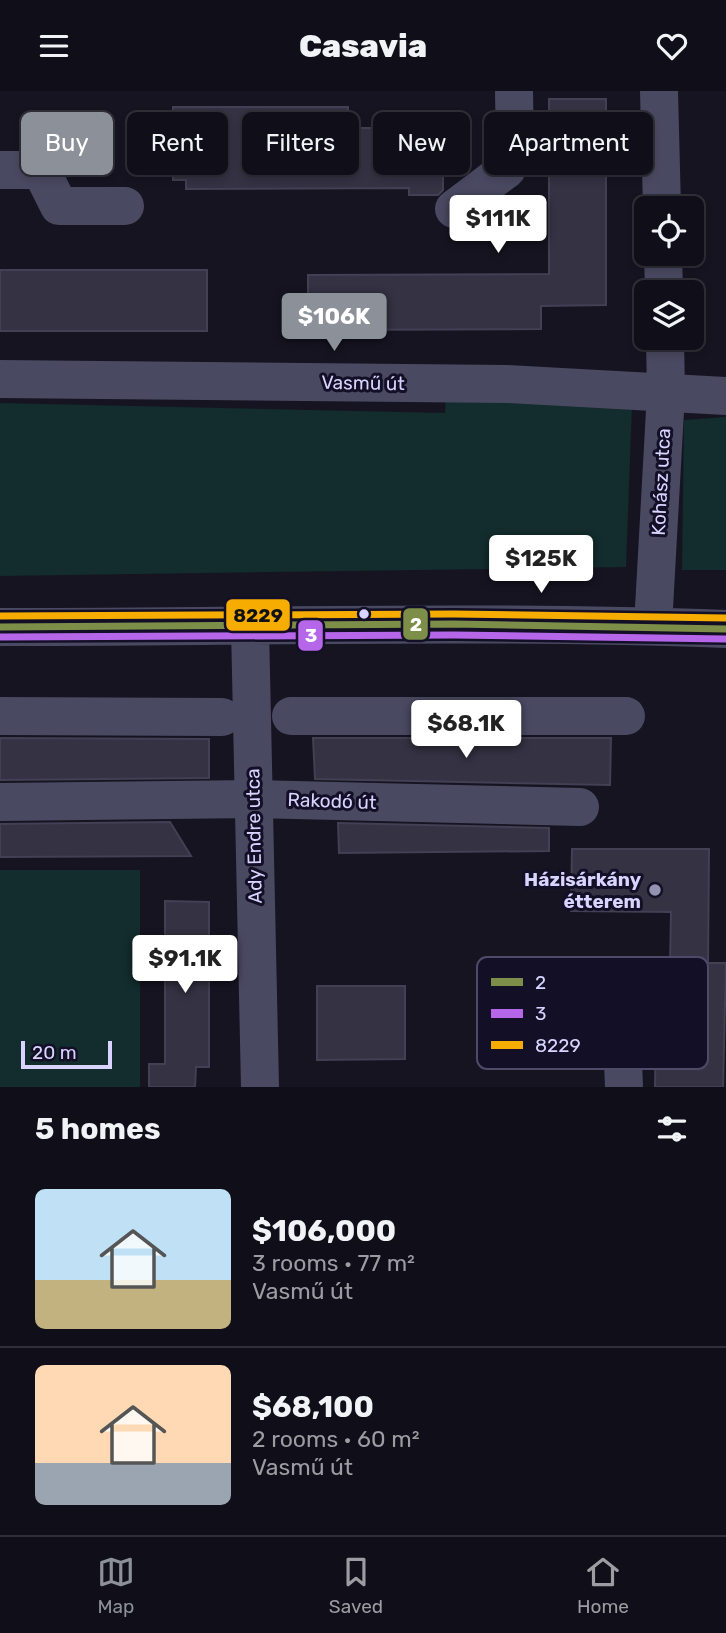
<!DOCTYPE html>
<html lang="en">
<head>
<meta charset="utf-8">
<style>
  :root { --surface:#100f19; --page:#1e1d26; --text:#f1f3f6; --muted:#9c9ca2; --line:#302f38; --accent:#8c9099 }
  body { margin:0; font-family:Rubik,sans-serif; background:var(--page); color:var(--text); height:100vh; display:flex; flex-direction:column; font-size:26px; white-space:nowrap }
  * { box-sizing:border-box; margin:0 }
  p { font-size:23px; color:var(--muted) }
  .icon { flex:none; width:38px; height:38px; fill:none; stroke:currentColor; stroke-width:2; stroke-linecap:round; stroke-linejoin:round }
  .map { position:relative; height:996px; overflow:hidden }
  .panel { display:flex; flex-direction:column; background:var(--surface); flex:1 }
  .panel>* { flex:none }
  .hud { position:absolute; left:21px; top:21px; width:684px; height:63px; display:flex; gap:14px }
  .buttons { position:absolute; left:634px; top:105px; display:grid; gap:14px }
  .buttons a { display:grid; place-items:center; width:70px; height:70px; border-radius:10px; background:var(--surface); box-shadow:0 4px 10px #0003,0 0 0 2px var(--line); font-size:35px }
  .scale { position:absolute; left:21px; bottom:18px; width:91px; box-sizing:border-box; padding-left:7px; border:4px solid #d9d4ff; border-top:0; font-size:19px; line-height:24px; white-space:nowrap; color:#d9d4ff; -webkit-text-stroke:5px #130f26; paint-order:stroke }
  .price { position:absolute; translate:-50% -60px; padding:0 16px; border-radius:7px; background:#fff; color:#222; font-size:23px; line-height:46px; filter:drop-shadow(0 2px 4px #0008) }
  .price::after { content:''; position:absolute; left:50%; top:42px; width:21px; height:16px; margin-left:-10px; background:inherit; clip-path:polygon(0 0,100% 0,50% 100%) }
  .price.current { background:var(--accent); color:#fff }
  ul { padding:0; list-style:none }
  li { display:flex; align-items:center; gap:21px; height:175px; padding:0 35px }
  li+li { border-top:2px solid var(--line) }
  li span { display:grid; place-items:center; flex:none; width:196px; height:140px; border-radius:10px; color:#555 }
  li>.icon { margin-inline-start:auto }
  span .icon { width:84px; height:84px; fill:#fffc; stroke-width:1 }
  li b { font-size:30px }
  h2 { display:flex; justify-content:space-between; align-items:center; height:84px; padding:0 35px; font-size:30px }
  .pill { padding:0 24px; border-radius:10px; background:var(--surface); box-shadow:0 4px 10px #0003,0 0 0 2px var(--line); font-size:24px; line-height:63px }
  .pill.current { background:var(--accent); color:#fff }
  header { display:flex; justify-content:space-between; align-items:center; height:91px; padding:0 35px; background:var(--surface); font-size:32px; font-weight:800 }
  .tabs { display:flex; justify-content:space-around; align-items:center; height:98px; border-top:2px solid var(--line); background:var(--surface); font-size:19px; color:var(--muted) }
  .tabs a { display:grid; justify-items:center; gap:4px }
  .tabs .current { color:var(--accent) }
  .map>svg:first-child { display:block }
  .green { fill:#132c2d }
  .building { fill:#343243; stroke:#433f54; stroke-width:2 }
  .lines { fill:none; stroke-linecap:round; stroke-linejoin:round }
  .minor { stroke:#4a4962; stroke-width:38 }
  .bus-1-casing { stroke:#130f26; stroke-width:12 }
  .bus-2-casing { stroke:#130f26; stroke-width:12 }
  .bus-3-casing { stroke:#130f26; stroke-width:12 }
  .bus-1 { stroke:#7d8e48; stroke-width:7 }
  .bus-2 { stroke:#b566e9; stroke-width:7 }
  .bus-3 { stroke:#f6ac00; stroke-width:7 }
  .bus-dot { fill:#d9d4ff; stroke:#130f26; stroke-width:2.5 }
  .poi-dot { fill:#9591b1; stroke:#130f26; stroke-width:2.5 }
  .labels { text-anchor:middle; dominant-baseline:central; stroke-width:6; stroke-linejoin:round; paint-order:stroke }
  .street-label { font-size:19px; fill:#d9d4ff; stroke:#130f26 }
  .poi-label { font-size:19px; font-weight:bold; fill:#d9d4ff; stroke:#130f26; text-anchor:end }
  .key { fill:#130f26; stroke:#4e4a67; stroke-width:2 }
  .key-label { font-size:19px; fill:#d9d4ff }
  .line-badge { stroke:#130f26; stroke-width:2.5 }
  .badge-label { font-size:19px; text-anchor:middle; font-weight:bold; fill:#fff }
  .pale-badge-label { font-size:19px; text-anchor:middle; font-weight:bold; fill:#111 }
</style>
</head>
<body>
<header><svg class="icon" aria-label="menu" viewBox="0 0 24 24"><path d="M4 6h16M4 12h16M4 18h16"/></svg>Casavia<svg class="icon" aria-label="heart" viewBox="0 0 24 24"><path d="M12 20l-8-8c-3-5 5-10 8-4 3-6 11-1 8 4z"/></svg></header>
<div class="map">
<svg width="726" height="996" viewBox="0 0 726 996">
  <rect width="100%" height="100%" fill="#161421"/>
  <!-- green -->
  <path class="green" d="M 446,303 L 632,313 L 626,476 L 0,485 L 0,312 L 445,322 Z
    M 726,326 L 726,479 L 682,479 L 684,329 Z
    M 0,779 L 140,779 L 140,996 L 0,996 Z"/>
  <!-- building -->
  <path class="building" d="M 549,8 L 606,8 L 606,214 L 541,215 L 541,238 L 308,239 L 308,184 L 549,183 Z
    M 173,16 L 348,16 L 348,37 L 426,37 L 426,42 L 443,42 L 443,99 L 438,104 L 409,104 L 409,97 L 186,98 L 186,89 L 173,89 Z
    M 0,179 L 207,179 L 207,240 L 0,240 Z
    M 0,647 L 209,648 L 209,687 L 0,689 Z
    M 313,647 L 611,647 L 610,694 L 315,688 Z
    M 170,731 L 191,765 L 0,766 L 0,733 Z
    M 338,732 L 549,737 L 549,760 L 339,762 Z
    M 572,758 L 709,758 L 708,872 L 726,872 L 723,996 L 655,996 L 656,935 L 676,935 L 677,875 L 670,875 L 671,821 L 571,820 Z
    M 165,810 L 209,811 L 209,976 L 196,976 L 195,996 L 149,996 L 149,973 L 165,973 Z
    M 317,895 L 405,895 L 405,968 L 317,969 Z"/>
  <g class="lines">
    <!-- minor -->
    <path class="minor" d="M 659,0 L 662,117
      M 0,79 L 41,79 L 59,115 L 125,115
      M 454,118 L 507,78 L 515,56 L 514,0
      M 663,163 L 664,201
      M 0,288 L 507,293 L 726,305
      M 653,535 L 666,302 L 665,247
      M 0,536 C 242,536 484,529 726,538
      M 250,536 L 260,996
      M 0,625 L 222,626
      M 291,625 L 626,625
      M 0,711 L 253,708 L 580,716
      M 622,945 L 624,996"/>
    <defs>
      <path id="bus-1" d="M 0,536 L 454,533 L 726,538"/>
      <path id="bus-2" d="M 0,546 L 454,544 L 726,548"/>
      <path id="bus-3" d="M 0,525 L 454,523 L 726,527"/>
    </defs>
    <!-- bus-1 casing -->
    <use href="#bus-1" class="bus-1-casing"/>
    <!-- bus-2 casing -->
    <use href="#bus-2" class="bus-2-casing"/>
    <!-- bus-3 casing -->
    <use href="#bus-3" class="bus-3-casing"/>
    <!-- bus-1 -->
    <use href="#bus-1" class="bus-1"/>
    <!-- bus-2 -->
    <use href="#bus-2" class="bus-2"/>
    <!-- bus-3 -->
    <use href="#bus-3" class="bus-3"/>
  </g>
  <!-- markers -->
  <circle class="bus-dot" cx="364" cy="523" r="6"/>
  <circle class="poi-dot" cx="655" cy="799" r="7"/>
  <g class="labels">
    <!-- street labels -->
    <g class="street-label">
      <text transform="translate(363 292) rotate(1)">Vasmű út</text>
      <text transform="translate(661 391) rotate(-87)">Kohász utca</text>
      <text transform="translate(332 710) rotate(2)">Rakodó út</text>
      <text transform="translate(254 745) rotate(-91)">Ady Endre utca</text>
    </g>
    <!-- poi labels -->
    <g class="poi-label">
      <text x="641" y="788">Házisárkány<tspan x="641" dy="22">étterem</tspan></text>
    </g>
  </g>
  <!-- legend -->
  <rect x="477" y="866" width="231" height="112" rx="10" class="key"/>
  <rect x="491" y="887" width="32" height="8" fill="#7d8e48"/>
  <rect x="491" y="918" width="32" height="9" fill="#b566e9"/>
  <rect x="491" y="950" width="32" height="8" fill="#f6ac00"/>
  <g class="key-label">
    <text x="535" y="898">2</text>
    <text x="535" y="929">3</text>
    <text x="535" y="961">8229</text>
  </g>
  <g class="line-badge">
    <rect x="225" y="507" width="66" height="34" rx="7" fill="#f6ac00"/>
    <rect x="402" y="516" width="27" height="34" rx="7" fill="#7d8e48"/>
    <rect x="297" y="528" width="27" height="33" rx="7" fill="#b566e9"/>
  </g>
  <g class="badge-label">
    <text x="416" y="540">2</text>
    <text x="311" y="551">3</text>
  </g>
  <g class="pale-badge-label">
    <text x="258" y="531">8229</text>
  </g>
</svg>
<div class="buttons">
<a><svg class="icon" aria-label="locate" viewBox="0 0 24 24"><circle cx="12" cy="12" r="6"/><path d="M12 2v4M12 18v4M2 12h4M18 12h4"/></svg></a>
<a><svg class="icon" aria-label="layers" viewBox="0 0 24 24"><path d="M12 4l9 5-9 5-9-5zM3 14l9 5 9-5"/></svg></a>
</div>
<div class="scale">20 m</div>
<b class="price" style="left:498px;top:164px">$111K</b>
<b class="price current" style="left:334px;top:262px">$106K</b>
<b class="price" style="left:541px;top:504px">$125K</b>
<b class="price" style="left:466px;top:669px">$68.1K</b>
<b class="price" style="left:185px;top:904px">$91.1K</b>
<div class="hud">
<a class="pill current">Buy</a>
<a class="pill">Rent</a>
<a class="pill">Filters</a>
<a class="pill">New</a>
<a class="pill">Apartment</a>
</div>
</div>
<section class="panel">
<h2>5 homes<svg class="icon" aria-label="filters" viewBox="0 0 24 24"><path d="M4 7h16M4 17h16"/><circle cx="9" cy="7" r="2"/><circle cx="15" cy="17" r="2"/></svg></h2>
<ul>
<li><span style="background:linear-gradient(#bfe0f5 65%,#c2b280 0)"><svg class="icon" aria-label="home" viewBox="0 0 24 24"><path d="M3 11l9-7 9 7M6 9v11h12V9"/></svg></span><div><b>$106,000</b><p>3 rooms · 77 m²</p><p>Vasmű út</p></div></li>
<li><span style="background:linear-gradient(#ffd9b3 70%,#9aa5b1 0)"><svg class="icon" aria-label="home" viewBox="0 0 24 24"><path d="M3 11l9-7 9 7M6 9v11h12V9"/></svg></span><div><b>$68,100</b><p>2 rooms · 60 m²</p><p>Vasmű út</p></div></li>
</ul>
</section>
<nav class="tabs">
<a class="current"><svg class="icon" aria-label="map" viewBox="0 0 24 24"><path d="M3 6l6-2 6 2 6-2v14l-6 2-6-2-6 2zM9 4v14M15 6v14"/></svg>Map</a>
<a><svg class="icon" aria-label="saved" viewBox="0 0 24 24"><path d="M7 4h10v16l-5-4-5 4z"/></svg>Saved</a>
<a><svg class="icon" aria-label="home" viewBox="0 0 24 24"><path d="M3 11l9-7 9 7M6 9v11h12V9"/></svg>Home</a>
</nav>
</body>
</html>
